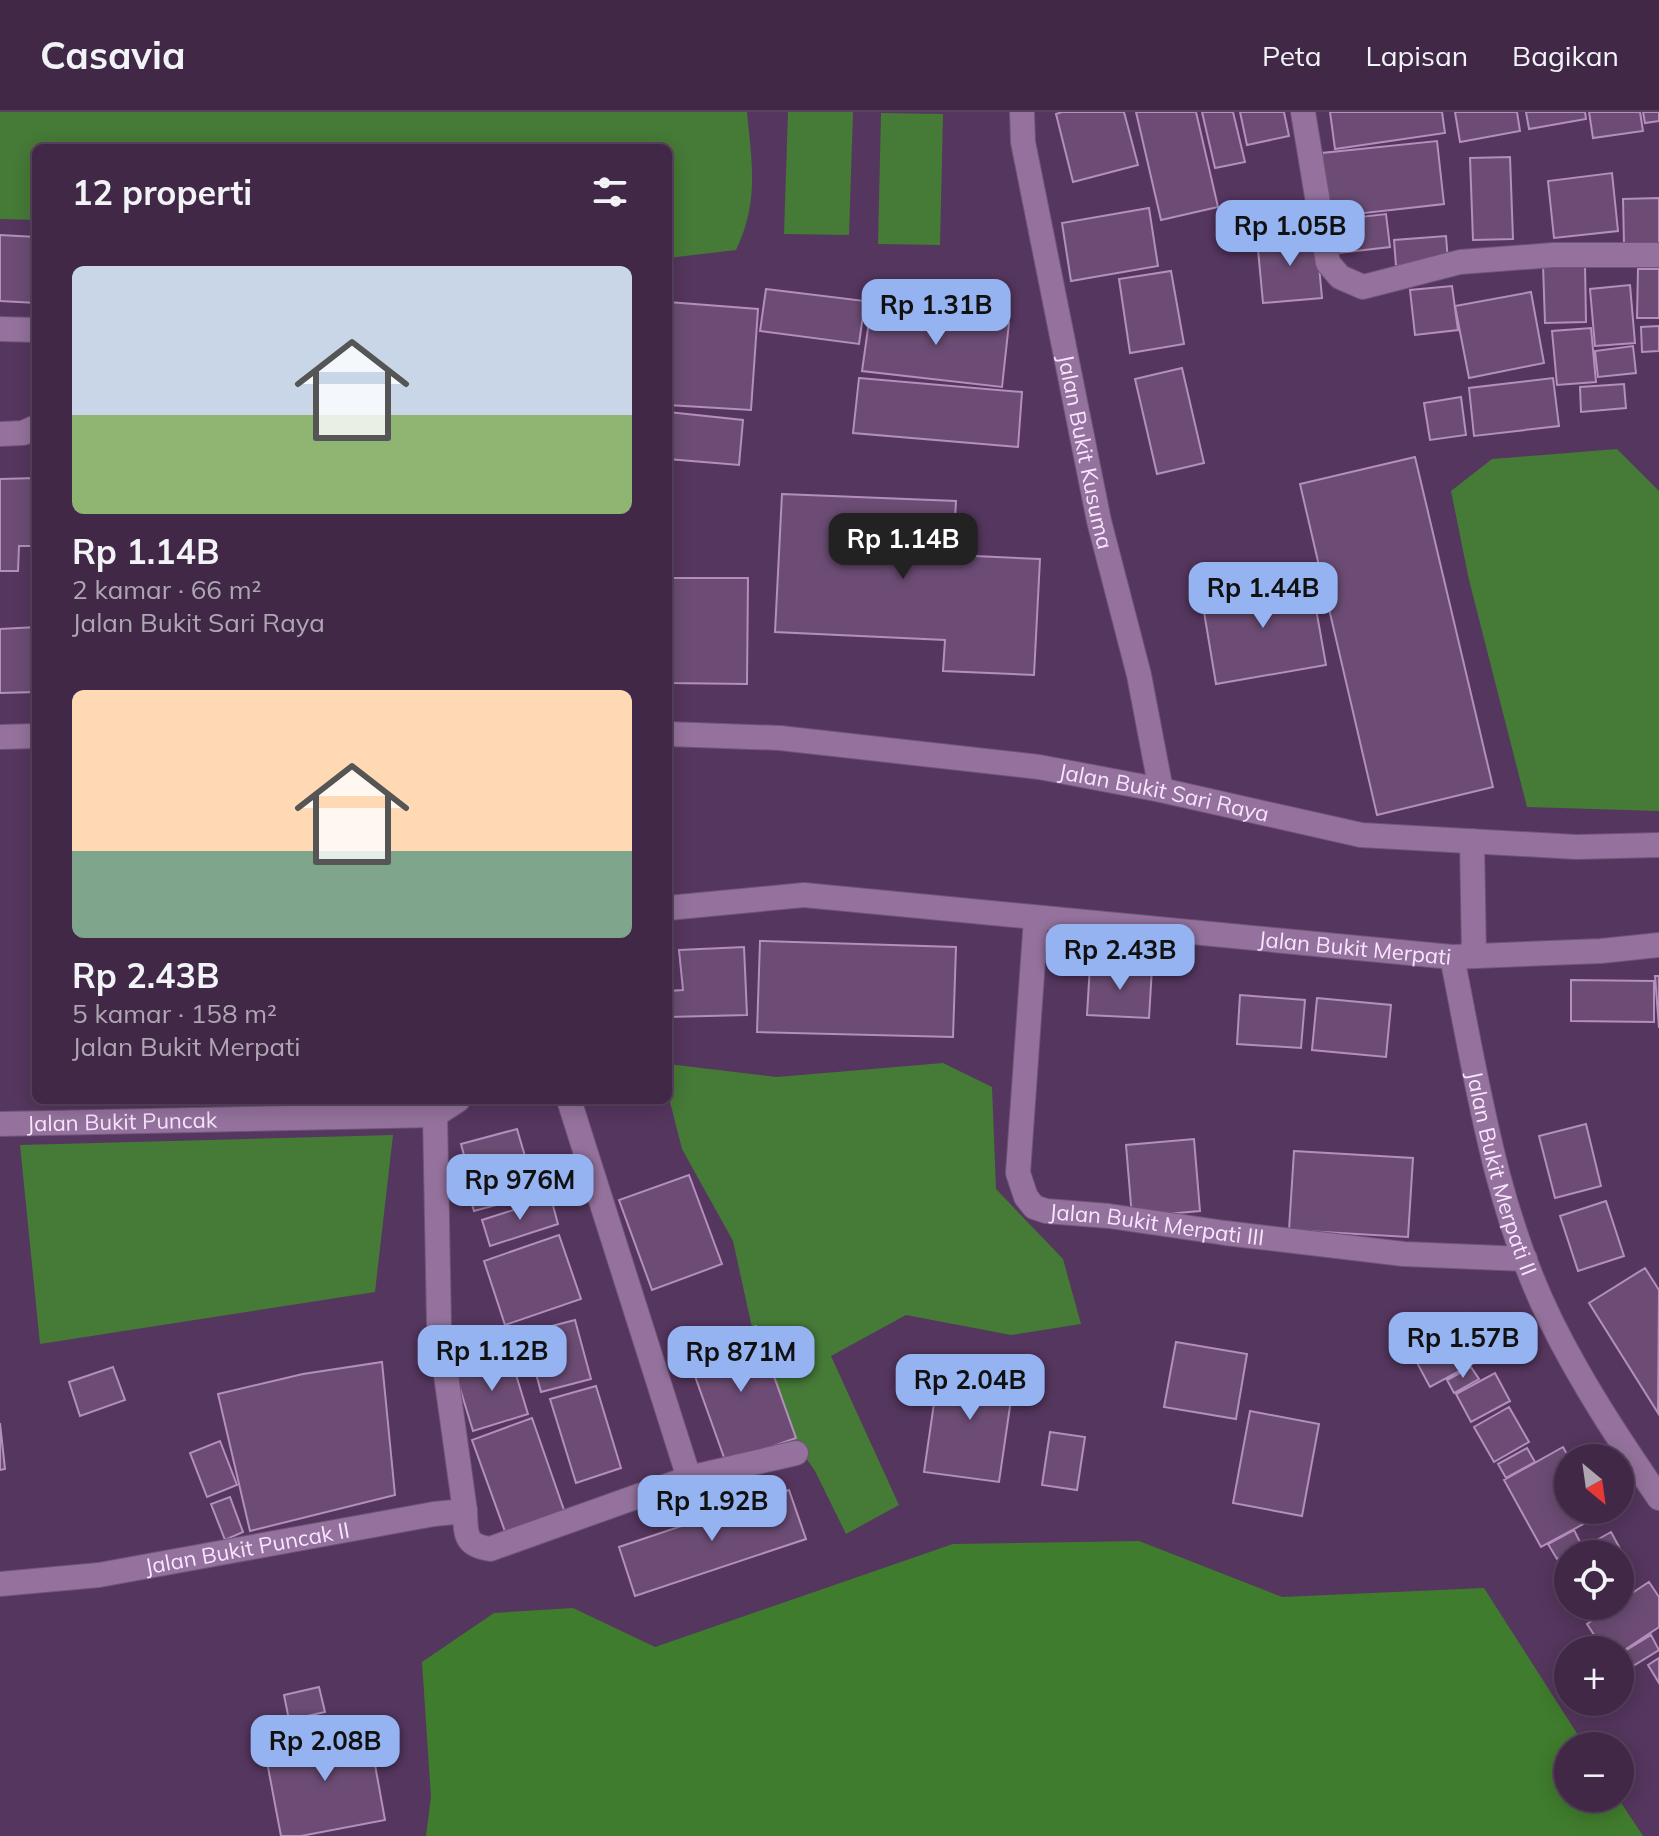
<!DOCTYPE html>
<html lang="id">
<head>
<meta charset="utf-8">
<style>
  :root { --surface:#402846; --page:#47304d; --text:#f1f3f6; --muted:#aea6b3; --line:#59445f; --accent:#95b2f1 }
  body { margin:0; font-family:Mulish,sans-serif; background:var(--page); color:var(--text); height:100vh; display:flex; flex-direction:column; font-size:30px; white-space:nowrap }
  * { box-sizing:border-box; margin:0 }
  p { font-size:26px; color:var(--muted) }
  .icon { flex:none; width:44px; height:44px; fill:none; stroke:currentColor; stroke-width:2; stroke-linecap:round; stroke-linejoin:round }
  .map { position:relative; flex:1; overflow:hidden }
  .details { position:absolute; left:32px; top:32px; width:640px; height:960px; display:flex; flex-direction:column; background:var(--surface); border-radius:12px; box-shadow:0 4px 20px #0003,0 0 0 2px var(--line) }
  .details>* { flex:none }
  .needle { width:52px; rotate:151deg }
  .controls { position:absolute; left:1554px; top:1332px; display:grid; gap:16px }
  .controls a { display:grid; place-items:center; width:80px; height:80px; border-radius:50%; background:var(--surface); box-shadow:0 4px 20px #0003,0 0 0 2px var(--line); font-size:40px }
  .price { position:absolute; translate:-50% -68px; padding:0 18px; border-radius:16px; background:var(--accent); color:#111; font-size:26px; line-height:52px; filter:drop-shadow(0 2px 4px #0008) }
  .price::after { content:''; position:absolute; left:50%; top:48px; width:24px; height:18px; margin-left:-12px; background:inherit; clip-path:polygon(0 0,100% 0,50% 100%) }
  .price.selected { background:#222; color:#fff }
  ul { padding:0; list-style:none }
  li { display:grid; align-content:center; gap:16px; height:424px; padding:0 40px }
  li span { display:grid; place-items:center; height:248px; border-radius:12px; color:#555 }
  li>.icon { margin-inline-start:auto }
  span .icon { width:144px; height:144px; fill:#fffc; stroke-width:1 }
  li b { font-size:34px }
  h2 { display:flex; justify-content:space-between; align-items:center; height:96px; padding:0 40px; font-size:34px }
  header { display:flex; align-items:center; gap:48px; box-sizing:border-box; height:112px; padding:0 40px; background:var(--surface); border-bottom:2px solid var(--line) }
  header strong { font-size:38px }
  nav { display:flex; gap:44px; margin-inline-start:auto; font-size:28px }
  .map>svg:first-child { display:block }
  .green { fill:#467a37 }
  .forest { fill:#407c2d }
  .building { fill:#6c4c74; stroke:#b38fbc; stroke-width:2 }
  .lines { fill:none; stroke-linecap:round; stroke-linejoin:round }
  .minor-casing { stroke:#6f5576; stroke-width:26 }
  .minor { stroke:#94729d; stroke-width:24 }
  .labels { text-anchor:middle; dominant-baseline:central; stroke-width:6; stroke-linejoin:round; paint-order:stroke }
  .street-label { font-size:22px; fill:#f8e5fd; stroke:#4a2c53 }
</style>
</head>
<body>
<header>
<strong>Casavia</strong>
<nav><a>Peta</a><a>Lapisan</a><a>Bagikan</a></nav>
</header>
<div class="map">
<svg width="1659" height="1724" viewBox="0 0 1659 1724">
  <rect width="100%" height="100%" fill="#55365e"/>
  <!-- green -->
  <path class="green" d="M 0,0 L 747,0 C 752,51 759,90 736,138 L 668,146 L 668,36 L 36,36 L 36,108 L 0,107 Z
    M 788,0 L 853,0 L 849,123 L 784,122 Z
    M 881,1 L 943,2 L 940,133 L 878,132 Z
    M 1617,337 L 1659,379 L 1659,699 L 1527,695 L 1469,468 L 1451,379 L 1492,347 Z
    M 943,951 L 992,975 L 996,1077 L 1063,1147 L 1081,1212 L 1011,1223 L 906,1203 L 831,1244 L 899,1393 L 846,1422 L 815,1359 L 769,1293 L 733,1129 L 682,1037 L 668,982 L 668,952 L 777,965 Z
    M 393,1023 L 375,1180 L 40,1232 L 20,1033 Z"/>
  <!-- forest -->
  <path class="forest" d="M 1139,1429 L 1282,1485 L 1484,1476 L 1585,1634 L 1568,1634 L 1568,1686 L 1618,1686 L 1643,1724 L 426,1724 L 431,1685 L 422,1550 L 494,1501 L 573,1496 L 655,1535 L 953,1432 Z"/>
  <!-- building -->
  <path class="building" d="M 1062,0 L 1124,0 L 1138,53 L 1073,70 L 1056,2 Z
    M 1136,0 L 1196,0 L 1218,95 L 1161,108 Z
    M 1202,0 L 1233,0 L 1245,50 L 1215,56 Z
    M 1240,0 L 1284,0 L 1289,24 L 1247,33 Z
    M 1330,0 L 1442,0 L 1445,21 L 1335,37 Z
    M 1455,0 L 1517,0 L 1520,19 L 1460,30 Z
    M 1526,0 L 1585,0 L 1586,7 L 1529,17 Z
    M 1589,0 L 1640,0 L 1643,19 L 1593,26 Z
    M 1643,0 L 1659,0 L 1659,9 L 1645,11 Z
    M 1437,29 L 1444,92 L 1329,105 L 1322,41 Z
    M 1510,45 L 1513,127 L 1473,128 L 1470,46 Z
    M 1612,61 L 1618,119 L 1554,126 L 1548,69 Z
    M 1659,86 L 1659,131 L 1624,132 L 1623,87 Z
    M 1149,96 L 1158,154 L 1071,169 L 1062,111 Z
    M 1386,102 L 1390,135 L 1339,141 L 1335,108 Z
    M 1316,121 L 1322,186 L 1263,191 L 1257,127 Z
    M 0,123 L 36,125 L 36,191 L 0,189 Z
    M 1446,124 L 1448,149 L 1396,154 L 1394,128 Z
    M 1585,152 L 1586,210 L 1545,211 L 1543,153 Z
    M 1638,157 L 1659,157 L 1659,206 L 1637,206 Z
    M 1171,159 L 1184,232 L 1130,241 L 1119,167 Z
    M 1630,173 L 1635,231 L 1595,234 L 1590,177 Z
    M 1452,174 L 1458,218 L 1415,223 L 1410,178 Z
    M 766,177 L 865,189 L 859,232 L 760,219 Z
    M 1531,180 L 1544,251 L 1469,266 L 1455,194 Z
    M 668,190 L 758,197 L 751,298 L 668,293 Z
    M 871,195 L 1009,211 L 1002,275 L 862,259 Z
    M 1659,214 L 1659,239 L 1642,240 L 1641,215 Z
    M 1591,216 L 1596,270 L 1557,273 L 1552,219 Z
    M 1633,234 L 1636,261 L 1598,265 L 1595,239 Z
    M 1182,256 L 1204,351 L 1157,362 L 1135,267 Z
    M 859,266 L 1022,280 L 1018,335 L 853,321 Z
    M 1553,266 L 1559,314 L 1474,324 L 1469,276 Z
    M 1624,272 L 1626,296 L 1581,300 L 1580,275 Z
    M 1461,285 L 1466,323 L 1430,328 L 1424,291 Z
    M 668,300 L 743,308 L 739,353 L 668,347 Z
    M 1415,345 L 1493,675 L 1377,703 L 1300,372 Z
    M 36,366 L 36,434 L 19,434 L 18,459 L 0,459 L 0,367 Z
    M 782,382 L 956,389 L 953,443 L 1040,447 L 1034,563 L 943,559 L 945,528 L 775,520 Z
    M 1310,463 L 1326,553 L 1216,572 L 1201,482 Z
    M 668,466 L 748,466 L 747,572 L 668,571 Z
    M 36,515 L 36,580 L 0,581 L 0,517 Z
    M 760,829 L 956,835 L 953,925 L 757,920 Z
    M 744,835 L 747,903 L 668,905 L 668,879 L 683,878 L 679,838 Z
    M 1090,853 L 1152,856 L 1149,906 L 1087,903 Z
    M 1655,864 L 1659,864 L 1659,916 Z
    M 1571,868 L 1654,869 L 1654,910 L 1571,909 Z
    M 1240,883 L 1305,888 L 1301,936 L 1237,932 Z
    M 1317,886 L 1391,893 L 1386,945 L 1312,938 Z
    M 1586,1012 L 1601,1074 L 1555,1086 L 1539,1024 Z
    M 517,1017 L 527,1051 L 470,1066 L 461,1032 Z
    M 1194,1027 L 1200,1099 L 1132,1105 L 1126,1033 Z
    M 1294,1039 L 1413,1046 L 1408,1125 L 1289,1118 Z
    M 530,1058 L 537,1082 L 474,1099 L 467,1076 Z
    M 689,1063 L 722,1152 L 652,1178 L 619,1088 Z
    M 551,1086 L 558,1112 L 490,1134 L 482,1108 Z
    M 1606,1089 L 1624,1144 L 1578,1159 L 1560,1104 Z
    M 559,1123 L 581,1187 L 505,1213 L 484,1149 Z
    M 1645,1156 L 1659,1178 L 1658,1301 L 1589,1191 Z
    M 1467,1201 L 1489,1243 L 1430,1275 L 1407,1232 Z
    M 575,1208 L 591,1267 L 541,1280 L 525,1221 Z
    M 756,1214 L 796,1326 L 726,1351 L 686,1239 Z
    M 1176,1230 L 1247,1242 L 1236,1307 L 1164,1295 Z
    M 510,1243 L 528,1302 L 473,1319 L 455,1260 Z
    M 382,1250 L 395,1383 L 250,1419 L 218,1282 L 303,1262 Z
    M 940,1250 L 1015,1260 L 999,1370 L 924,1360 Z
    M 113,1255 L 125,1288 L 80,1304 L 69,1270 Z
    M 1471,1255 L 1479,1267 L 1454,1281 L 1447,1268 Z
    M 1495,1261 L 1510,1289 L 1471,1310 L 1456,1282 Z
    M 596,1274 L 621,1356 L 576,1371 L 550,1287 Z
    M 1509,1295 L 1529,1330 L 1494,1350 L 1474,1315 Z
    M 1250,1299 L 1319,1312 L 1302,1404 L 1233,1391 Z
    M 532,1306 L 566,1404 L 507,1425 L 472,1328 Z
    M 0,1311 L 5,1357 L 0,1358 Z
    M 1050,1320 L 1085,1325 L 1077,1378 L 1042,1373 Z
    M 220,1329 L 237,1373 L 207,1385 L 190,1341 Z
    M 1563,1335 L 1569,1346 L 1568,1398 L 1597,1398 L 1600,1403 L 1541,1435 L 1504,1368 Z
    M 1527,1336 L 1535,1350 L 1506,1366 L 1498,1352 Z
    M 789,1378 L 806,1427 L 635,1484 L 619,1435 Z
    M 230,1385 L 243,1420 L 225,1428 L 211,1392 Z
    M 1574,1418 L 1582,1434 L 1557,1447 L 1548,1432 Z
    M 1611,1420 L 1629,1453 L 1620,1458 L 1620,1442 L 1572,1442 Z
    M 1649,1470 L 1659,1485 L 1659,1515 L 1620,1541 L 1620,1538 L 1604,1538 L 1587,1512 L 1613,1494 L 1620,1494 L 1620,1489 Z
    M 1651,1523 L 1659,1538 L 1620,1562 L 1620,1542 Z
    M 1659,1546 L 1659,1571 L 1648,1553 Z
    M 319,1575 L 325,1600 L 289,1608 L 284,1583 Z
    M 368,1614 L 385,1708 L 301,1724 L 281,1724 L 264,1634 Z"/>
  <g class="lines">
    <defs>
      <g id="minor">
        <path id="s1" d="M 1022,0 L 1023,30 L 1099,409 L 1139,563 L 1161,678"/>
        <path d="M 1303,0 L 1328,151 L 1340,165 L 1363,175 L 1460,150 L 1553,143 L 1659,143"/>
        <path d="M 0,217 L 36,218"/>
        <path d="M 0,322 L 23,321 L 36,315"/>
        <path id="s2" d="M 668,622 L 780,626 L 1039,655 L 1161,678 L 1361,723 L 1576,735 L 1659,733"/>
        <path d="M 0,625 L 36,624"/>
        <path d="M 1472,729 L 1474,844"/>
        <path id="s3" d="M 668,796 L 804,783 L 1452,845 L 1601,839 L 1659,833"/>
        <path id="s4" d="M 1036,806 L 1018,1061 L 1026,1085 L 1034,1095 L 1046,1099 L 1109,1104 L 1225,1121 L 1404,1142 L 1525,1147"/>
        <path id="s5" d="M 1452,845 C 1477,968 1495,1096 1551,1209 C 1582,1272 1620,1329 1659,1386"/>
        <path d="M 569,988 L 689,1366"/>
        <path id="s6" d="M 0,1012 L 435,1003"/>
        <path d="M 465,1399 C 466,1422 464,1433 490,1437 L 689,1366 L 796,1341"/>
        <path id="s7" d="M 0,1472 L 99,1463 L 434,1402 L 465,1399 L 439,1213 L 435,1003 L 458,988"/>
      </g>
    </defs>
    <!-- minor casing -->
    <use href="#minor" class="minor-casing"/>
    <!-- minor -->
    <use href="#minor" class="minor"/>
  </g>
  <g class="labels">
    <!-- street labels -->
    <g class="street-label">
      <text stroke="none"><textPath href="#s1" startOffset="346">Jalan Bukit Kusuma</textPath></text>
      <text stroke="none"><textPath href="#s2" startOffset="500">Jalan Bukit Sari Raya</textPath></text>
      <text stroke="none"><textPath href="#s3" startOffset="690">Jalan Bukit Merpati</textPath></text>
      <text stroke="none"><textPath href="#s6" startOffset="122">Jalan Bukit Puncak</textPath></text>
      <text stroke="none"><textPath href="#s5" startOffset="222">Jalan Bukit Merpati II</textPath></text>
      <text stroke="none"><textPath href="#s4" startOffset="418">Jalan Bukit Merpati III</textPath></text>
      <text stroke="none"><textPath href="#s7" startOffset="250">Jalan Bukit Puncak II</textPath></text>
    </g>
  </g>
</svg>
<div class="controls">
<a><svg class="needle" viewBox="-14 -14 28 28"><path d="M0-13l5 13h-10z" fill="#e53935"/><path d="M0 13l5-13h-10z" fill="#aea6b3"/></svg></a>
<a><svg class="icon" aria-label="locate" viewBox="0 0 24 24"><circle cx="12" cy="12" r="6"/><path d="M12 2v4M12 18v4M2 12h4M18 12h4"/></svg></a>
<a>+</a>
<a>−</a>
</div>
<b class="price" style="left:1290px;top:156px">Rp 1.05B</b>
<b class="price" style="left:936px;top:235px">Rp 1.31B</b>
<b class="price selected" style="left:903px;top:469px">Rp 1.14B</b>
<b class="price" style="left:1263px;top:518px">Rp 1.44B</b>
<b class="price" style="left:1120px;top:880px">Rp 2.43B</b>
<b class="price" style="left:520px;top:1110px">Rp 976M</b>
<b class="price" style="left:1463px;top:1268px">Rp 1.57B</b>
<b class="price" style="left:492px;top:1281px">Rp 1.12B</b>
<b class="price" style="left:741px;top:1282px">Rp 871M</b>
<b class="price" style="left:970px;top:1310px">Rp 2.04B</b>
<b class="price" style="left:712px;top:1431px">Rp 1.92B</b>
<b class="price" style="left:325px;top:1671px">Rp 2.08B</b>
<section class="details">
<h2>12 properti<svg class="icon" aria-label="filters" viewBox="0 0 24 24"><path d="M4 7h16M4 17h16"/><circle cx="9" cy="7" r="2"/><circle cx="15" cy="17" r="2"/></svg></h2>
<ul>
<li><span style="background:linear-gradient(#c9d6e8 60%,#8fb573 0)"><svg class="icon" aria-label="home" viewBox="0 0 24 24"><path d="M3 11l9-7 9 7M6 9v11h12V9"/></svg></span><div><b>Rp 1.14B</b><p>2 kamar · 66 m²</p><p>Jalan Bukit Sari Raya</p></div></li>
<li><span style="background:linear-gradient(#ffd9b3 65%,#7fa58c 0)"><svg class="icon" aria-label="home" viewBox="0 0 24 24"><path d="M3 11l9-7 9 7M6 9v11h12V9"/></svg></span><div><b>Rp 2.43B</b><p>5 kamar · 158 m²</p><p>Jalan Bukit Merpati</p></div></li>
</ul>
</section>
</div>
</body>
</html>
